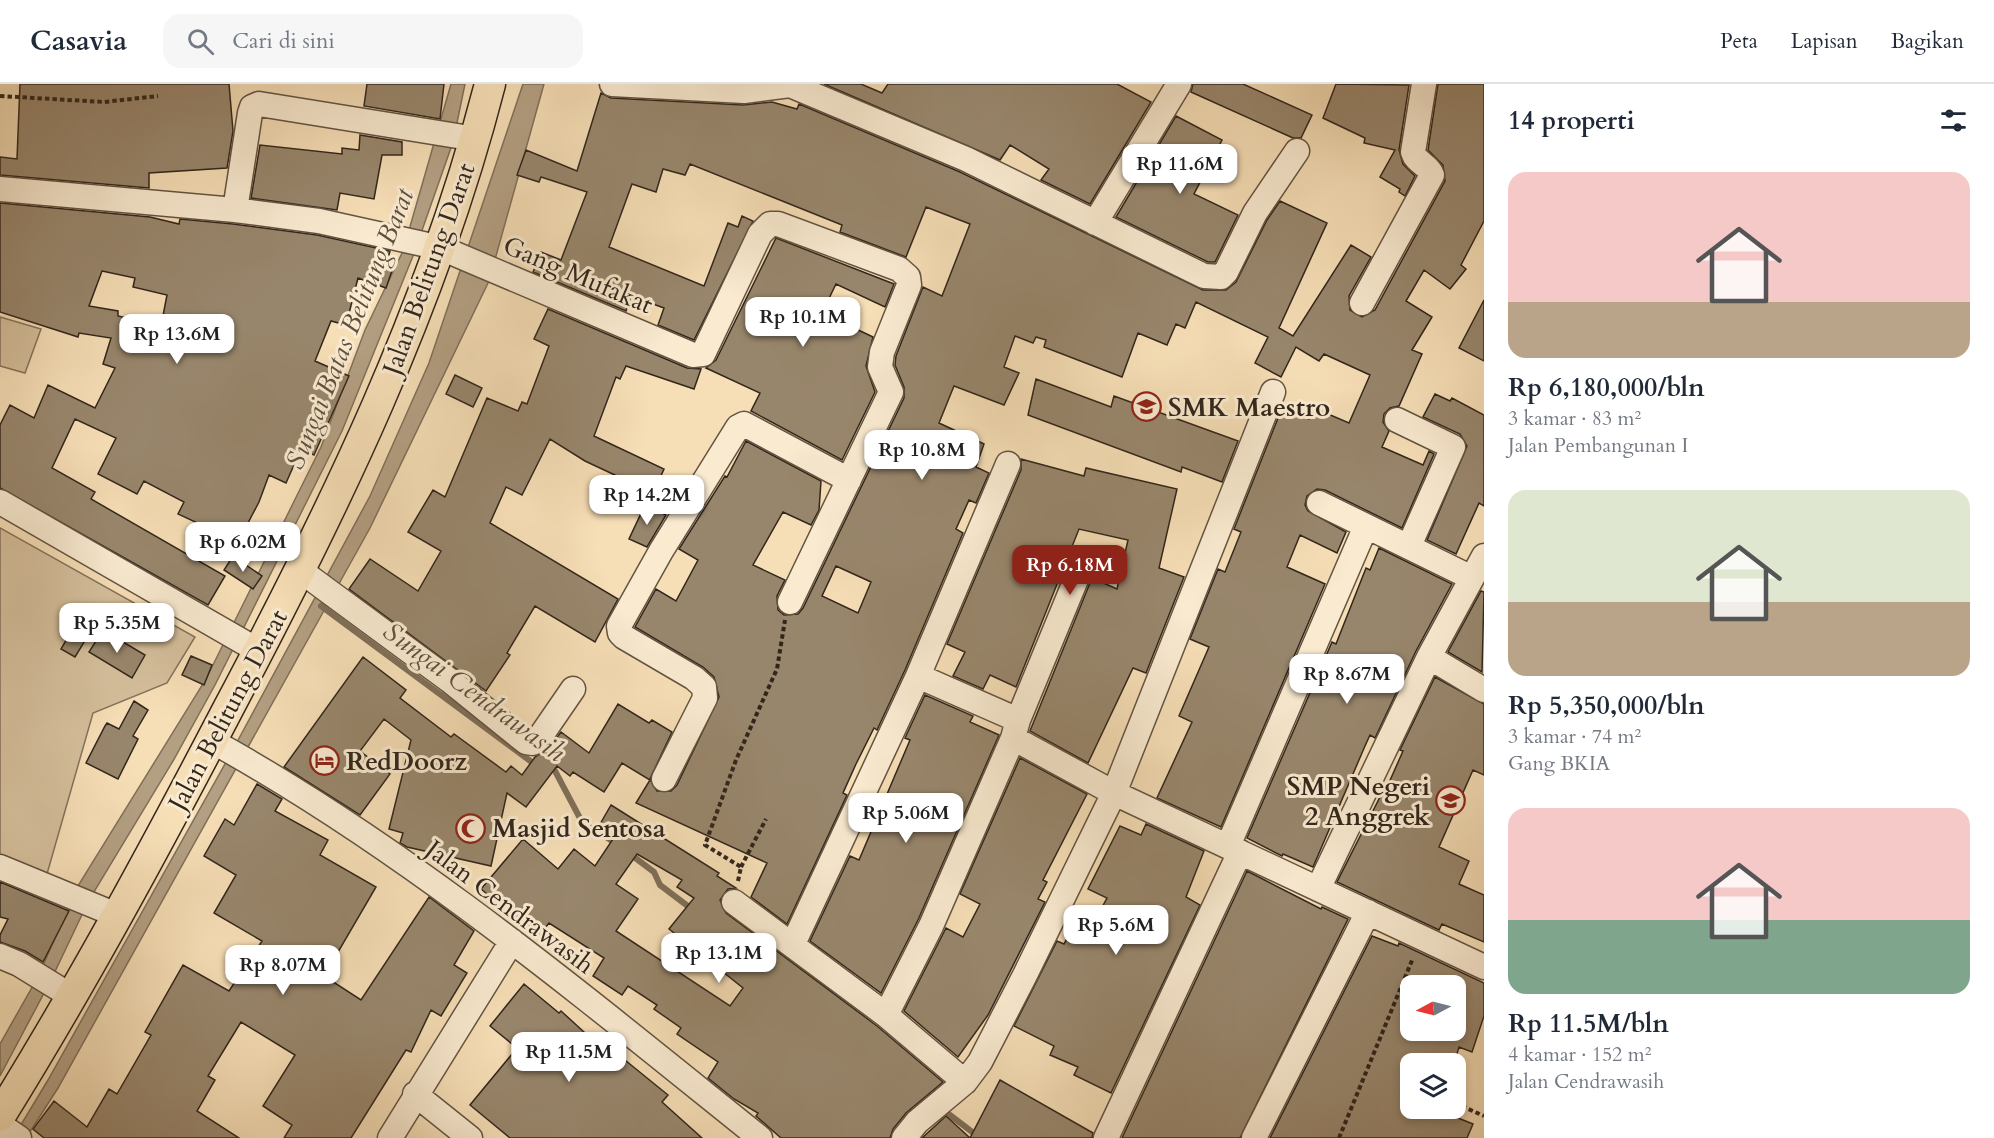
<!DOCTYPE html>
<html lang="id">
<head>
<meta charset="utf-8">
<style>
  :root { --surface:#fff; --page:#f6f6f7; --text:#1f2937; --muted:#747a83; --line:#e0e1e3; --accent:#8f2418 }
  body { margin:0; font-family:Cardo,serif; background:var(--page); color:var(--text); height:100vh; display:flex; flex-direction:column; font-size:22px; white-space:nowrap }
  * { box-sizing:border-box; margin:0 }
  p { font-size:20px; color:var(--muted) }
  .icon { flex:none; width:33px; height:33px; fill:none; stroke:currentColor; stroke-width:2; stroke-linecap:round; stroke-linejoin:round }
  .map { position:relative; flex:1; overflow:hidden }
  .panel { display:flex; flex-direction:column; background:var(--surface); width:510px }
  .panel>* { flex:none }
  .needle { width:39px; rotate:263deg }
  .fabs { position:absolute; left:1400px; top:891px; display:grid; gap:12px }
  .fabs a { display:grid; place-items:center; width:66px; height:66px; border-radius:12px; background:var(--surface); box-shadow:0 3px 9px #0003; font-size:30px }
  .price { position:absolute; translate:-50% -51px; padding:0 14px; border-radius:12px; background:#fff; color:#222; font-size:20px; line-height:39px; filter:drop-shadow(0 2px 3px #0008) }
  .price::after { content:''; position:absolute; left:50%; top:36px; width:18px; height:14px; margin-left:-9px; background:inherit; clip-path:polygon(0 0,100% 0,50% 100%) }
  .price.selected { background:var(--accent); color:#fff }
  ul { padding:0; list-style:none }
  li { display:grid; align-content:center; gap:12px; height:318px; padding:0 24px }
  li span { display:grid; place-items:center; height:186px; border-radius:18px; color:#555 }
  li>.icon { margin-inline-start:auto }
  span .icon { width:108px; height:108px; fill:#fffc; stroke-width:1 }
  li b { font-size:26px }
  h2 { display:flex; justify-content:space-between; align-items:center; height:72px; padding:0 24px; font-size:26px }
  header { display:flex; align-items:center; gap:36px; box-sizing:border-box; height:84px; padding:0 30px; background:var(--surface); border-bottom:2px solid var(--line) }
  header strong { font-size:28px }
  nav { display:flex; gap:33px; margin-inline-start:auto; font-size:21px }
  .search { width:420px; height:54px; background:var(--page); display:flex; align-items:center; gap:15px; box-sizing:border-box; padding:0 21px; border-radius:18px; color:var(--muted); font-size:22px }
  main { display:flex; flex:1; min-height:0 }
  .map>svg:first-child { display:block }
  .green { fill:#d5bf9c; stroke:#84725c; stroke-width:1.5 }
  .water { fill:#b39f82; stroke:#7f6f59; stroke-width:1.5 }
  .lines { fill:none; stroke-linecap:round; stroke-linejoin:round }
  .stream { stroke:#7f6f59; stroke-width:6 }
  .building { fill:#98866c; stroke:#32261c; stroke-width:1.5; fill-rule:evenodd }
  .minor-casing { stroke:#635442; stroke-width:27 }
  .major-casing { stroke:#32261c; stroke-width:33 }
  .path { stroke:#32261c; stroke-width:4; stroke-dasharray:4.5 3; stroke-linecap:butt }
  .minor { stroke:#f9ead0; stroke-width:24 }
  .major { stroke:#f6deb6; stroke-width:30 }
  .labels { text-anchor:middle; dominant-baseline:central; stroke-width:6; stroke-linejoin:round; paint-order:stroke }
  .street-label { font-size:26px; fill:#32261c; stroke:#f9ead0 }
  .poi-label { font-size:26px; font-weight:bold; fill:#32261c; stroke:#f9ead0; text-anchor:start }
  .water-label { font-size:27px; font-style:italic; fill:#5f5040; stroke:#f9ead0 }
</style>
</head>
<body>
<header>
<strong>Casavia</strong>
<div class="search"><svg class="icon" aria-label="search" viewBox="0 0 24 24"><circle cx="10" cy="10" r="6"/><path d="M15 15l6 6"/></svg>Cari di sini</div>
<nav><a>Peta</a><a>Lapisan</a><a>Bagikan</a></nav>
</header>
<main>
<div class="map">
<svg width="1484" height="1054" viewBox="0 0 1484 1054">
  <rect width="100%" height="100%" fill="#f6deb6"/>
  <filter id="stains"><feTurbulence type="fractalNoise" baseFrequency=".00333" numOctaves="4"/><feColorMatrix values="0 0 0 0 .2 0 0 0 0 .09 0 0 0 0 .02 0 0 0 .5 -.17"/></filter>
  <radialGradient id="worn" r=".72"><stop offset=".6" stop-color="#630" stop-opacity="0"/><stop offset="1" stop-color="#630" stop-opacity=".3"/></radialGradient>
  <!-- green -->
  <path class="green" d="M 0,233 L 41,245 L 25,289 L 0,282 Z
    M 0,444 L 195,553 L 167,599 L 93,629 L 45,797 L 0,778 Z"/>
  <!-- water -->
  <path class="water" d="M 451,0 L 465,0 L 453,58 L 413,172 L 342,347 L 215,601 L 173,677 L 89,816 L 51,896 L 0,992 L 0,960 L 39,891 L 76,805 L 206,595 L 321,363 L 365,246 L 403,167 Z
    M 523,0 L 544,0 L 489,197 L 370,444 L 58,1004 L 26,1054 L 13,1054 L 48,996 L 230,671 L 370,412 L 429,279 Z"/>
  <g class="lines">
    <!-- stream -->
    <path class="stream" d="M 321,522 L 537,682
      M 547,684 L 554,685 L 582,738 L 617,760
      M 630,770 L 654,788 L 660,801 L 693,826
      M 942,1025 L 980,1054"/>
  </g>
  <!-- building -->
  <path class="building" d="M 20,0 L 229,0 L 233,47 L 227,84 L 149,89 L 149,104 L 0,91 L 0,73 L 17,75 Z
    M 367,0 L 444,0 L 440,35 L 364,22 Z
    M 824,0 L 861,0 L 882,9 L 888,0 L 1117,0 L 1151,18 L 1090,120 L 1041,96 L 1049,85 L 1010,61 L 1000,76 Z
    M 1193,0 L 1243,0 L 1312,31 L 1301,54 L 1293,54 L 1191,8 Z
    M 1336,0 L 1409,1 L 1399,66 L 1403,80 L 1415,92 L 1405,112 L 1399,108 L 1400,105 L 1380,93 L 1395,66 L 1364,59 L 1365,54 L 1323,34 Z
    M 1438,0 L 1484,0 L 1484,137 L 1461,181 L 1466,185 L 1450,205 L 1424,186 L 1406,217 L 1432,233 L 1412,266 L 1422,270 L 1399,322 L 1390,324 L 1384,330 L 1383,338 L 1389,347 L 1382,363 L 1423,381 L 1429,367 L 1434,370 L 1402,444 L 1325,406 L 1317,405 L 1307,412 L 1305,421 L 1308,427 L 1346,448 L 1337,469 L 1300,451 L 1287,483 L 1325,500 L 1221,743 L 1157,714 L 1192,638 L 1179,632 L 1209,563 L 1190,555 L 1218,485 L 1225,488 L 1241,448 L 1234,445 L 1282,324 L 1309,335 L 1314,324 L 1349,339 L 1370,291 L 1324,270 L 1319,277 L 1296,263 L 1281,293 L 1255,279 L 1268,253 L 1196,218 L 1185,244 L 1176,240 L 1167,261 L 1138,249 L 1122,293 L 1044,263 L 1046,256 L 1036,253 L 1033,259 L 1015,252 L 1004,283 L 1019,289 L 1004,321 L 954,302 L 939,339 L 984,360 L 976,383 L 989,389 L 976,419 L 969,416 L 956,445 L 963,449 L 905,586 L 877,646 L 874,644 L 856,680 L 843,709 L 847,711 L 787,840 L 751,813 L 767,779 L 636,719 L 650,696 L 622,679 L 604,708 L 573,688 L 570,692 L 557,682 L 526,723 L 507,709 L 491,782 L 407,763 L 400,759 L 403,749 L 389,745 L 411,656 L 384,635 L 360,667 L 390,690 L 360,731 L 284,683 L 363,573 L 406,606 L 400,614 L 451,653 L 454,650 L 506,688 L 511,682 L 522,691 L 535,673 L 549,664 L 561,648 L 589,669 L 618,620 L 649,639 L 652,636 L 672,648 L 650,695 L 657,707 L 671,707 L 677,701 L 719,613 L 714,593 L 703,583 L 635,543 L 656,505 L 676,517 L 698,476 L 679,465 L 725,392 L 727,393 L 746,357 L 821,397 L 819,426 L 811,441 L 783,428 L 753,481 L 785,496 L 777,512 L 778,526 L 784,531 L 798,530 L 803,524 L 904,314 L 904,303 L 895,281 L 896,272 L 923,203 L 942,212 L 970,140 L 926,123 L 906,173 L 840,148 L 842,141 L 690,80 L 685,91 L 663,85 L 656,108 L 632,100 L 609,163 L 704,202 L 728,139 L 738,143 L 742,132 L 753,137 L 694,256 L 658,241 L 664,224 L 631,212 L 626,227 L 533,188 L 541,168 L 561,176 L 587,108 L 541,93 L 539,98 L 517,91 L 526,66 L 577,87 L 601,9 L 611,14 L 743,21 L 772,18 L 797,25 L 799,20 L 960,88 L 1203,206 L 1226,206 L 1236,198 L 1267,136 L 1280,117 L 1327,139 L 1279,244 L 1293,252 L 1351,161 L 1371,173 L 1349,212 L 1350,226 L 1362,233 L 1375,226 L 1445,97 L 1443,81 L 1428,66 ZM 836,482 L 871,498 L 858,529 L 822,512 Z
    M 1176,32 L 1222,56 L 1194,110 L 1238,131 L 1215,178 L 1208,178 L 1116,133 Z
    M 360,51 L 402,58 L 402,71 L 382,71 L 374,115 L 340,109 L 337,126 L 251,114 L 260,61 L 342,70 L 342,64 L 359,66 Z
    M 0,119 L 150,133 L 179,140 L 180,135 L 233,140 L 317,151 L 390,167 L 387,178 L 394,181 L 386,204 L 358,194 L 346,241 L 331,237 L 315,277 L 349,292 L 314,371 L 301,365 L 286,399 L 269,391 L 259,418 L 238,458 L 178,430 L 184,418 L 144,397 L 137,410 L 98,390 L 116,354 L 75,335 L 52,384 L 95,408 L 91,415 L 225,492 L 208,521 L 0,404 L 0,341 L 10,321 L 34,334 L 48,301 L 95,324 L 115,284 L 103,280 L 111,254 L 79,249 L 78,253 L 0,228 ZM 102,187 L 135,194 L 133,203 L 167,211 L 161,242 L 118,232 L 118,227 L 89,222 Z
    M 776,154 L 894,200 L 885,223 L 836,200 L 822,229 L 873,253 L 866,282 L 875,308 L 842,376 L 751,327 L 760,309 L 706,284 L 716,276 Z
    M 1484,216 L 1484,277 L 1459,264 Z
    M 548,225 L 687,284 L 701,285 L 694,305 L 626,282 L 620,295 L 616,293 L 594,352 L 664,385 L 653,409 L 585,377 L 550,355 L 522,411 L 506,403 L 490,439 L 618,515 L 595,558 L 535,522 L 507,569 L 510,571 L 486,607 L 349,505 L 370,475 L 418,507 L 441,467 L 408,448 L 433,406 L 445,413 L 487,314 L 518,327 L 522,318 L 527,320 L 549,262 L 534,255 Z
    M 455,291 L 482,304 L 473,323 L 446,310 Z
    M 1036,295 L 1111,323 L 1114,312 L 1238,357 L 1222,398 L 1182,383 L 1181,388 L 1028,331 Z
    M 1435,310 L 1450,317 L 1452,314 L 1484,331 L 1484,422 L 1479,419 L 1456,470 L 1427,456 L 1467,362 L 1460,350 L 1423,333 Z
    M 1021,375 L 1084,392 L 1086,384 L 1177,405 L 1159,484 L 1184,493 L 1146,589 L 1133,584 L 1088,679 L 1030,647 L 1092,494 L 1117,505 L 1128,456 L 1079,445 L 1016,603 L 990,591 L 983,605 L 953,592 L 965,568 L 947,560 L 1021,386 Z
    M 645,421 L 666,431 L 647,463 L 629,455 Z
    M 1379,464 L 1452,500 L 1416,567 L 1375,654 L 1370,651 L 1365,662 L 1313,783 L 1283,770 L 1282,772 L 1247,754 L 1332,558 L 1336,560 L 1366,484 L 1370,486 Z
    M 233,472 L 262,492 L 253,505 L 224,486 Z
    M 1481,507 L 1484,508 L 1482,588 L 1448,568 Z
    M 72,546 L 86,555 L 75,573 L 61,565 Z
    M 103,546 L 145,571 L 132,594 L 89,568 Z
    M 191,572 L 212,581 L 204,601 L 182,591 Z
    M 1435,593 L 1484,620 L 1484,691 L 1473,686 L 1439,763 L 1469,777 L 1459,800 L 1484,811 L 1484,858 L 1442,840 L 1439,846 L 1337,798 L 1382,709 L 1384,710 L 1403,667 L 1400,666 Z
    M 925,611 L 973,632 L 970,638 L 999,651 L 918,836 L 881,909 L 810,857 L 850,772 L 859,776 L 910,656 L 905,654 Z
    M 134,617 L 148,626 L 133,652 L 138,655 L 118,695 L 86,679 L 105,642 L 107,639 L 119,645 Z
    M 1020,674 L 1087,710 L 1043,796 L 1047,798 L 1038,815 L 1045,818 L 988,931 L 958,973 L 904,927 L 946,844 L 963,853 L 980,820 L 960,810 Z
    M 257,700 L 282,715 L 275,727 L 328,756 L 320,771 L 376,803 L 324,892 L 361,916 L 429,813 L 474,847 L 454,881 L 467,889 L 441,932 L 431,926 L 411,968 L 406,966 L 351,1054 L 284,1054 L 292,1041 L 263,1022 L 295,971 L 241,938 L 208,992 L 215,996 L 197,1027 L 239,1054 L 44,1054 L 33,1045 L 54,1017 L 87,1043 L 109,1005 L 117,1010 L 151,951 L 145,948 L 183,881 L 229,907 L 262,857 L 214,829 L 236,791 L 204,772 L 225,735 L 234,741 Z
    M 611,721 L 719,789 L 717,792 L 736,804 L 728,805 L 720,816 L 726,829 L 877,942 L 943,998 L 906,1029 L 893,1045 L 890,1054 L 781,1054 L 756,1032 L 758,1029 L 734,1015 L 708,994 L 718,978 L 677,950 L 681,944 L 654,925 L 657,921 L 628,902 L 622,911 L 593,892 L 604,874 L 549,839 L 538,853 L 481,805 L 523,755 L 558,785 L 574,765 L 595,782 L 615,752 L 599,742 ZM 637,770 L 682,796 L 677,803 L 694,814 L 669,845 L 743,904 L 730,922 L 616,847 L 638,815 L 616,800 Z
    M 1146,740 L 1204,767 L 1186,813 L 1200,821 L 1111,1009 L 1074,991 L 1078,983 L 1050,971 L 1054,962 L 1014,942 L 1057,857 L 1064,860 L 1073,843 L 1087,851 L 1107,814 L 1088,805 L 1120,742 L 1141,751 Z
    M 1247,787 L 1321,825 L 1322,823 L 1348,835 L 1240,1054 L 1122,1054 Z
    M 0,798 L 69,827 L 43,878 L 25,867 L 0,858 L 0,851 L 8,835 L 0,833 Z
    M 1372,852 L 1398,862 L 1399,859 L 1484,899 L 1484,932 L 1472,968 L 1459,963 L 1454,980 L 1410,980 L 1410,1024 L 1433,1024 L 1473,1040 L 1467,1054 L 1270,1054 ZM 1410,902 L 1455,902 L 1455,946 L 1410,946 Z
    M 524,900 L 559,929 L 561,927 L 596,959 L 599,955 L 668,1011 L 662,1018 L 702,1054 L 510,1054 L 470,1021 L 517,964 L 490,942 Z
    M 1000,996 L 1093,1049 L 1092,1054 L 970,1054 Z
    M 946,1032 L 970,1054 L 922,1054 Z"/>
  <g class="lines">
    <defs>
      <path id="minor" d="M 612,0 L 744,7 L 790,1 L 966,75 L 1204,192 L 1221,193 L 1226,188 L 1255,129 L 1297,67
        M 0,105 L 235,126 L 250,29 L 252,23 L 259,20 L 476,55
        M 235,126 L 319,137 L 441,164 L 693,271 L 703,270 L 760,150 L 770,140 L 778,140 L 899,185 L 908,193 L 909,201 L 882,268 L 880,283 L 891,308 L 790,518
        M 1095,139 L 1179,0
        M 1362,219 L 1432,91 C 1429,81 1416,79 1413,68 L 1424,0
        M 1397,336 L 1453,363 L 1409,462
        M 0,418 L 259,567
        M 1319,419 L 1472,494
        M 301,487 L 449,596 L 526,658 L 533,659 L 540,653 L 573,605
        M 1429,573 L 1484,606
        M 918,592 L 1008,380
        M 1013,654 L 1114,709 L 1484,883
        M 212,657 C 410,767 584,913 760,1054
        M 664,695 L 705,614 L 704,603 L 694,594 L 624,553 L 620,549 L 619,542 L 661,467 L 738,343 L 744,340 L 849,396
        M 1228,762 L 1366,442
        M 0,783 L 119,832
        M 1318,805 L 1429,573 L 1484,472
        M 734,818 L 886,931 L 965,998
        M 793,860 L 918,592 L 1018,636
        M 0,872 L 19,880 L 71,912
        M 886,931 L 931,842 L 1013,654 L 1018,636 L 1084,476
        M 415,1010 L 470,1054
        M 0,1041 L 19,1054
        M 390,1054 L 512,857
        M 904,1054 L 917,1038 L 965,998 L 980,978 L 1025,891 L 1114,709 L 1273,308
        M 1106,1054 L 1240,768
        M 1254,1054 L 1368,828"/>
      <path id="major" d="M 0,1032 C 82,900 156,763 228,625 C 335,423 433,222 490,0"/>
    </defs>
    <!-- minor casing -->
    <use href="#minor" class="minor-casing"/>
    <!-- major casing -->
    <use href="#major" class="major-casing"/>
    <!-- path -->
    <path class="path" d="M 0,12 L 104,18 L 158,12
      M 741,783 L 766,735
      M 738,797 L 741,783 L 705,761 L 736,676 L 777,585 L 785,536
      M 1455,1019 L 1484,1032
      M 1339,1054 L 1413,874"/>
    <!-- minor -->
    <use href="#minor" class="minor"/>
    <!-- major -->
    <use href="#major" class="major"/>
  </g>
  <!-- icons -->
  <defs>
    <symbol id="school-ring" viewBox="-11 -11 22 22"><circle r="9.5" fill="#f9ead0" stroke="#8f2418" stroke-width="1.5"/><path d="M0-5L7-2L0 1L-7-2ZM-4 1L0 2.5L4 1V4Q0 6-4 4Z" fill="#8f2418"/></symbol>
    <symbol id="hotel-ring" viewBox="-11 -11 22 22"><circle r="9.5" fill="#f9ead0" stroke="#8f2418" stroke-width="1.5"/><path d="M-6-4.5h1.5V1H6V5H4.5V3h-9V5H-6ZM-4 0a1.8 1.8 0 1 1 3.6 0ZM.5 0V-2.5h3Q6-2.5 6 0Z" fill="#8f2418"/></symbol>
    <symbol id="mosque-ring" viewBox="-11 -11 22 22"><circle r="9.5" fill="#f9ead0" stroke="#8f2418" stroke-width="1.5"/><path d="M3.5-4.9A6 6 0 1 0 3.5 4.9A5 5 0 1 1 3.5-4.9Z" fill="#8f2418"/></symbol>
  </defs>
  <g fill-rule="evenodd">
    <use href="#school-ring" x="1130" y="306" width="33" height="33"/>
    <use href="#hotel-ring" x="308" y="660" width="33" height="33"/>
    <use href="#school-ring" x="1434" y="700" width="33" height="33"/>
    <use href="#mosque-ring" x="454" y="728" width="33" height="33"/>
  </g>
  <g class="labels">
    <!-- street labels -->
    <g class="street-label">
      <text transform="translate(429 185) rotate(-70)">Jalan Belitung Darat</text>
      <text transform="translate(578 191) rotate(23)">Gang Mufakat</text>
      <text transform="translate(228 626) rotate(-62)">Jalan Belitung Darat</text>
      <text transform="translate(510 823) rotate(37)">Jalan Cendrawasih</text>
    </g>
    <!-- poi labels -->
    <g class="poi-label">
      <text x="1168" y="323">SMK Maestro</text>
      <text x="346" y="677">RedDoorz</text>
      <text x="1430" y="702" text-anchor="end">SMP Negeri<tspan x="1430" dy="30">2 Anggrek</tspan></text>
      <text x="492" y="744">Masjid Sentosa</text>
    </g>
    <!-- water labels -->
    <g class="water-label">
      <text transform="translate(350 245) rotate(-68)">Sungai Batas Belitung Barat</text>
      <text transform="translate(474 608) rotate(36)">Sungai Cendrawasih</text>
    </g>
  </g>
  <rect width="100%" height="100%" filter="url(#stains)"/>
  <rect width="100%" height="100%" fill="url(#worn)"/>
</svg>
<div class="fabs">
<a><svg class="needle" viewBox="-14 -14 28 28"><path d="M0-13l5 13h-10z" fill="#e53935"/><path d="M0 13l5-13h-10z" fill="#747a83"/></svg></a>
<a><svg class="icon" aria-label="layers" viewBox="0 0 24 24"><path d="M12 4l9 5-9 5-9-5zM3 14l9 5 9-5"/></svg></a>
</div>
<b class="price" style="left:1180px;top:111px">Rp 11.6M</b>
<b class="price" style="left:803px;top:264px">Rp 10.1M</b>
<b class="price" style="left:177px;top:281px">Rp 13.6M</b>
<b class="price" style="left:922px;top:397px">Rp 10.8M</b>
<b class="price" style="left:647px;top:442px">Rp 14.2M</b>
<b class="price" style="left:243px;top:489px">Rp 6.02M</b>
<b class="price selected" style="left:1070px;top:512px">Rp 6.18M</b>
<b class="price" style="left:117px;top:570px">Rp 5.35M</b>
<b class="price" style="left:1347px;top:621px">Rp 8.67M</b>
<b class="price" style="left:906px;top:760px">Rp 5.06M</b>
<b class="price" style="left:1116px;top:872px">Rp 5.6M</b>
<b class="price" style="left:719px;top:900px">Rp 13.1M</b>
<b class="price" style="left:283px;top:912px">Rp 8.07M</b>
<b class="price" style="left:569px;top:999px">Rp 11.5M</b>
</div>
<section class="panel">
<h2>14 properti<svg class="icon" aria-label="filters" viewBox="0 0 24 24"><path d="M4 7h16M4 17h16"/><circle cx="9" cy="7" r="2"/><circle cx="15" cy="17" r="2"/></svg></h2>
<ul>
<li><span style="background:linear-gradient(#f6c9c9 70%,#b9a48a 0)"><svg class="icon" aria-label="home" viewBox="0 0 24 24"><path d="M3 11l9-7 9 7M6 9v11h12V9"/></svg></span><div><b>Rp 6,180,000/bln</b><p>3 kamar · 83 m²</p><p>Jalan Pembangunan I</p></div></li>
<li><span style="background:linear-gradient(#dfe7d0 60%,#b9a48a 0)"><svg class="icon" aria-label="home" viewBox="0 0 24 24"><path d="M3 11l9-7 9 7M6 9v11h12V9"/></svg></span><div><b>Rp 5,350,000/bln</b><p>3 kamar · 74 m²</p><p>Gang BKIA</p></div></li>
<li><span style="background:linear-gradient(#f6c9c9 60%,#7fa58c 0)"><svg class="icon" aria-label="home" viewBox="0 0 24 24"><path d="M3 11l9-7 9 7M6 9v11h12V9"/></svg></span><div><b>Rp 11.5M/bln</b><p>4 kamar · 152 m²</p><p>Jalan Cendrawasih</p></div></li>
</ul>
</section>
</main>
</body>
</html>
